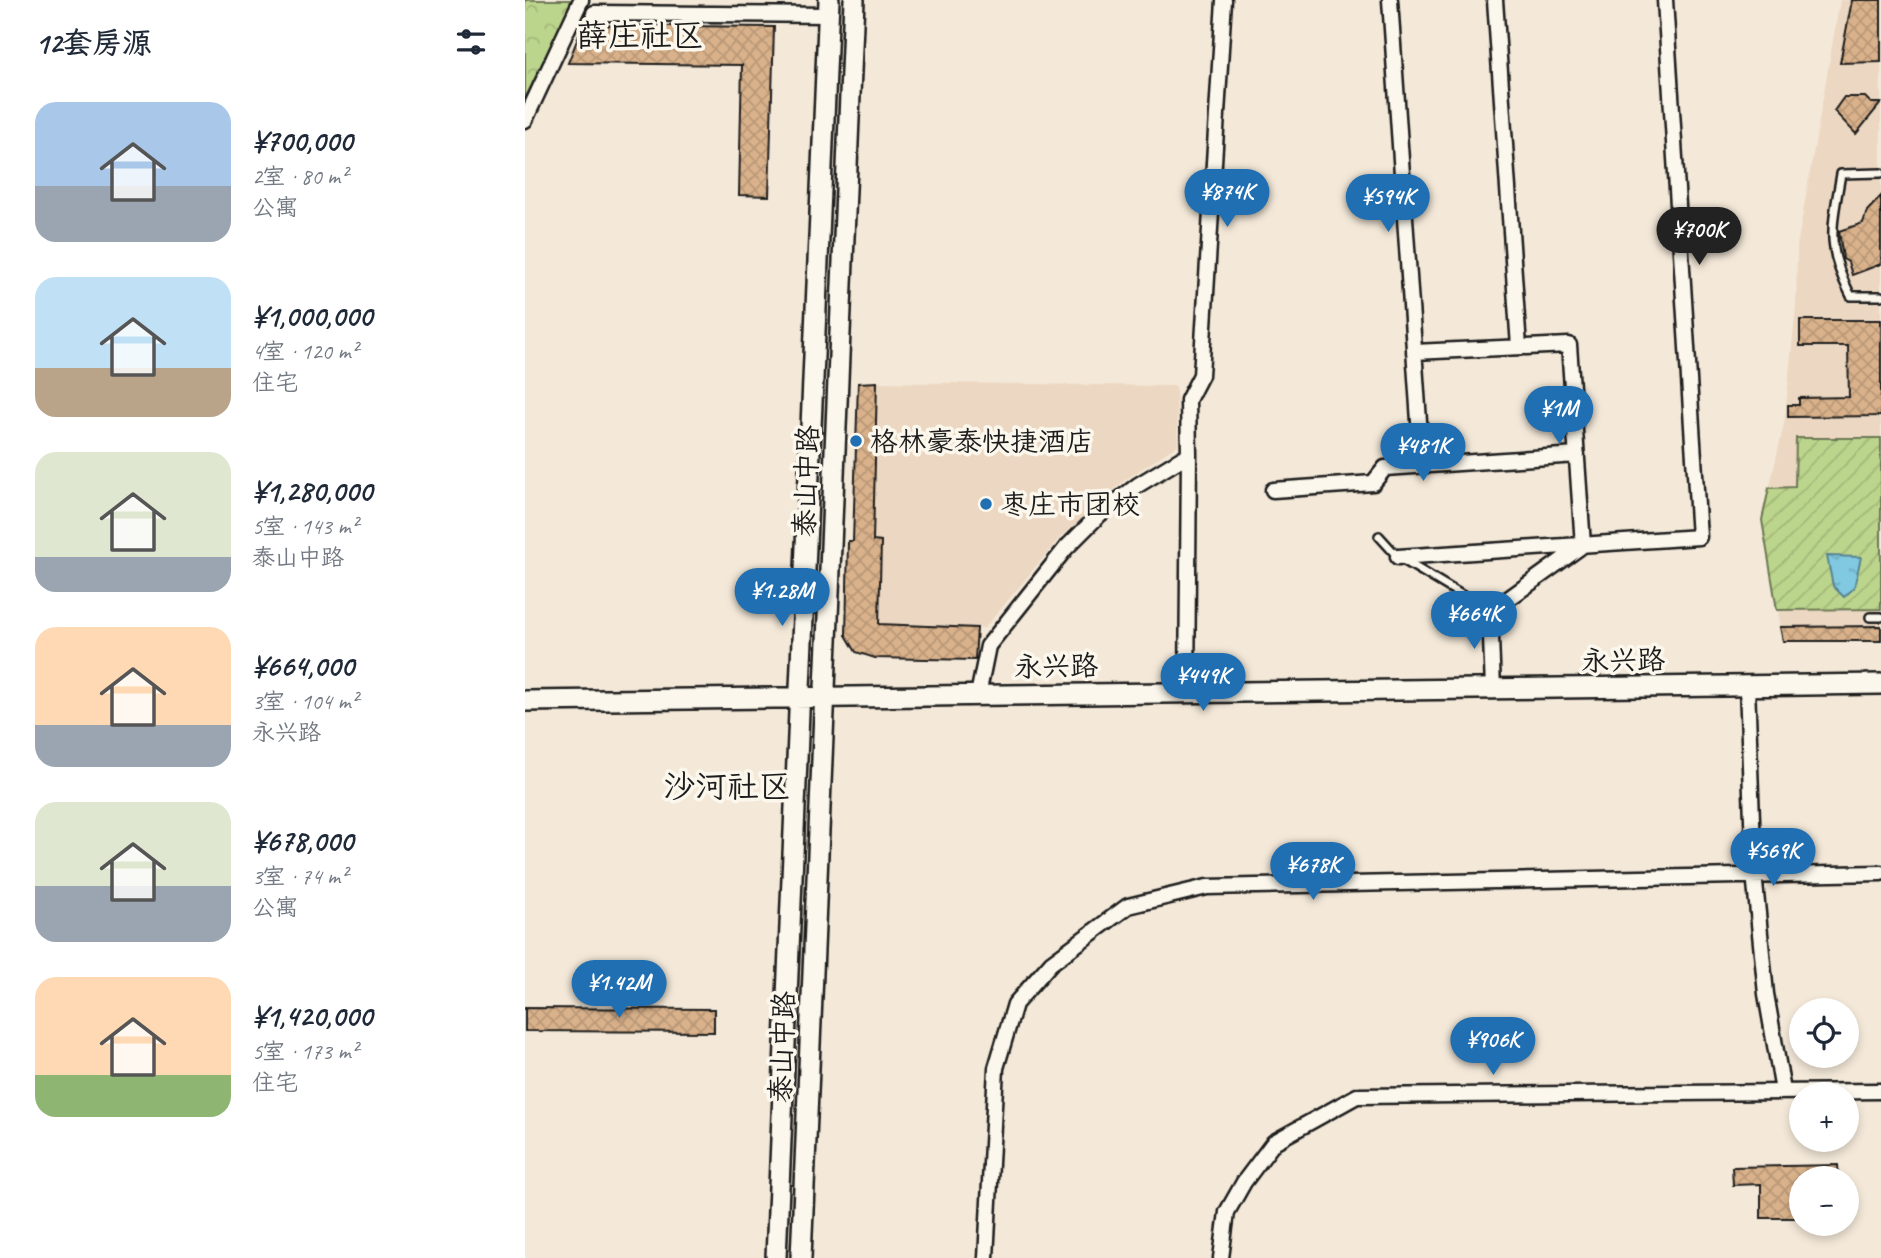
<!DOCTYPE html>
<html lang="zh">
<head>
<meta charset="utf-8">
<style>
  :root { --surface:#fff; --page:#f2f2f3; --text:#1f2937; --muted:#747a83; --accent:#1f6fb2 }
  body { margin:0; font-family:Caveat,"LXGW WenKai TC",sans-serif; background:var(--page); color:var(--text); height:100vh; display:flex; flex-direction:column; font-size:26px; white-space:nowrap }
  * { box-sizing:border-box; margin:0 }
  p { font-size:23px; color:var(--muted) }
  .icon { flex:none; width:38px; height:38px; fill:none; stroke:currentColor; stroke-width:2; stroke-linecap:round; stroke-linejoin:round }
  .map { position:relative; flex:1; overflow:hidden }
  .panel { display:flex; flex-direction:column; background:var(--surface); width:525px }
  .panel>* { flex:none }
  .buttons { position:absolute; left:1264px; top:998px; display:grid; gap:14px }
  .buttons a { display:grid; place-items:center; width:70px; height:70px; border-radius:50%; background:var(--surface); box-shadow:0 4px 10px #0003; font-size:35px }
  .price { position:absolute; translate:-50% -60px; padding:0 16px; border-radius:24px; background:var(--accent); color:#fff; font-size:23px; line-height:46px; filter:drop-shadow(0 2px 4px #0008) }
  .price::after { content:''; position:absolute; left:50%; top:42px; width:21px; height:16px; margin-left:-10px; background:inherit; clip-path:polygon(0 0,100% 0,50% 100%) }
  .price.active { background:#222; color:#fff }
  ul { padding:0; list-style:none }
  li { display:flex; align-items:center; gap:21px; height:175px; padding:0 35px }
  li span { display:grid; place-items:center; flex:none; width:196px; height:140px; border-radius:21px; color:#555 }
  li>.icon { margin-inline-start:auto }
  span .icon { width:84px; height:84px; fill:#fffc; stroke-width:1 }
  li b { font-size:30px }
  h2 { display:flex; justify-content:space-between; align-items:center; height:84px; padding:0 35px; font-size:30px }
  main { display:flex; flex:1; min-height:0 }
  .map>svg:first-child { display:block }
  .built { fill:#ecd8c2 }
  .park { fill:url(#park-crowns); stroke:#6c7854; stroke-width:2 }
  .garden { fill:url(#garden-furrows); stroke:#6c7854; stroke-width:2 }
  .water { fill:url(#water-ripples); stroke:#588492; stroke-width:2 }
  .building { fill:url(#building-cross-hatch); stroke:#1c1c1c; stroke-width:2 }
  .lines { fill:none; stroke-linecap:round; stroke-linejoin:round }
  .lane-casing { stroke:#1c1c1c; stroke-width:12 }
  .street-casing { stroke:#1c1c1c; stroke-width:19 }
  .secondary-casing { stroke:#1c1c1c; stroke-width:24 }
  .lane { stroke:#fbf7ec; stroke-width:7 }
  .street { stroke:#fbf7ec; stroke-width:14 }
  .secondary { stroke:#fbf7ec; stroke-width:19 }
  .poi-dot { fill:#1f6fb2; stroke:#fbf7ec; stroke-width:2.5 }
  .labels { text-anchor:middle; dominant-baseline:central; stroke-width:7; stroke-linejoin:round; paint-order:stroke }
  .poi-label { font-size:28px; fill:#1c1c1c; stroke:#fbf7ec; text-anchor:start }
  .street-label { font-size:28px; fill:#1c1c1c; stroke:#fbf7ec }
  .quarter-label { font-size:32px; fill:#1c1c1c; stroke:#fbf7ec }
</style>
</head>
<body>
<main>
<section class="panel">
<h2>12套房源<svg class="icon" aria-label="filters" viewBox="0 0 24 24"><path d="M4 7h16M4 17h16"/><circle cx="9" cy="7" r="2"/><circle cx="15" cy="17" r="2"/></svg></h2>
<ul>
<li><span style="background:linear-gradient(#a9c7e8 60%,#9aa5b1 0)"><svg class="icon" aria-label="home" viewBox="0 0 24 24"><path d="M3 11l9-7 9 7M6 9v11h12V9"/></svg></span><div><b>¥700,000</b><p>2室 · 80 m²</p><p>公寓</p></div></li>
<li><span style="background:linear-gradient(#bfe0f5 65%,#b9a48a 0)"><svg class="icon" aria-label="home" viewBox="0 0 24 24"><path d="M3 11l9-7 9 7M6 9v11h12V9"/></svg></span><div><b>¥1,000,000</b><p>4室 · 120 m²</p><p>住宅</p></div></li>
<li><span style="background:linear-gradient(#dfe7d0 75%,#9aa5b1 0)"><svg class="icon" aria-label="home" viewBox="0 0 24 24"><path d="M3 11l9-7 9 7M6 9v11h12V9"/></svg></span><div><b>¥1,280,000</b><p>5室 · 143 m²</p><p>泰山中路</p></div></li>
<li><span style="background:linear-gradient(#ffd9b3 70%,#9aa5b1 0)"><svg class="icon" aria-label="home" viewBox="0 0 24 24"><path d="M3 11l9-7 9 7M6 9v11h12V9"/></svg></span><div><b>¥664,000</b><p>3室 · 104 m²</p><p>永兴路</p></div></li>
<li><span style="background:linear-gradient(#dfe7d0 60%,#9aa5b1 0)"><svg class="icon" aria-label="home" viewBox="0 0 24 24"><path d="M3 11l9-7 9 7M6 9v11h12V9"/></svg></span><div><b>¥678,000</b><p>3室 · 74 m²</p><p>公寓</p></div></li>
<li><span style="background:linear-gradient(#ffd9b3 70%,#8fb573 0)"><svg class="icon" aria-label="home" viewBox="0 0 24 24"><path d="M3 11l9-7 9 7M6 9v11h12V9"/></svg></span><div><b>¥1,420,000</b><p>5室 · 173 m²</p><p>住宅</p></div></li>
</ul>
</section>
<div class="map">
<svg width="1356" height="1258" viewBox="0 0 1356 1258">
  <defs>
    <pattern id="park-crowns" width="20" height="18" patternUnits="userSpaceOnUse" patternTransform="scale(1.75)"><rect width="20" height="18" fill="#bcd58c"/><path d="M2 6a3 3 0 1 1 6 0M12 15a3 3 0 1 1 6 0" fill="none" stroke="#a1b678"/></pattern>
    <pattern id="garden-furrows" width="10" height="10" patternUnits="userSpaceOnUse" patternTransform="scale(1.75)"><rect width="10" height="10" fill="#bcd58c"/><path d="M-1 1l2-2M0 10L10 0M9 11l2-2" fill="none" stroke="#a1b678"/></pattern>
    <pattern id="water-ripples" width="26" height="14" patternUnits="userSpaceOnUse" patternTransform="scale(1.75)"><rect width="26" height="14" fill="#80c9e1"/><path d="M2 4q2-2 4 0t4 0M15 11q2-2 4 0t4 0" fill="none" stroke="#6eacc0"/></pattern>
    <pattern id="building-cross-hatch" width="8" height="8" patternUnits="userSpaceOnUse" patternTransform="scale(1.75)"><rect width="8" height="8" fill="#d9b28b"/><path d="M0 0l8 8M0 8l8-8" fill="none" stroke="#ba9877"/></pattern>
  </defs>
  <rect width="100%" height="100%" fill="#f4e9d9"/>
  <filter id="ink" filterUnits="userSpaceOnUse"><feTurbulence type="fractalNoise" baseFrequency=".0143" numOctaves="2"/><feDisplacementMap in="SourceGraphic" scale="14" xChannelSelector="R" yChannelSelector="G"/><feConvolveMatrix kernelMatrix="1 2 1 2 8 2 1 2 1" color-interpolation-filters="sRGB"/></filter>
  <g filter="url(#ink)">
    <!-- built -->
    <path class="built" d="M 1315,0 L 1356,0 L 1356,641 L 1258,641 L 1237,520 L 1259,424 L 1271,305 L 1272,246 Z
      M 352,382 L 651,386 L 653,445 L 600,480 L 534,539 L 460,628 L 354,624 L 355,542 L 347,541 Z"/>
    <!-- park -->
    <path class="park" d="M 0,0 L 48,0 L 0,99 Z"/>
    <!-- garden -->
    <path class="garden" d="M 1271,438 L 1356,438 L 1356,609 L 1252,610 L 1237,520 L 1244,488 L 1270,487 Z"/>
    <!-- water -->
    <path class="water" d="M 1302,556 L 1336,557 L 1329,588 L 1319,597 L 1308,586 Z"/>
    <!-- building -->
    <path class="building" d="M 1327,0 L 1356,0 L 1356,62 L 1315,63 Z
      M 58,25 L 249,27 L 244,196 L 214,195 L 217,65 L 43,63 Z
      M 1319,97 L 1340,97 L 1346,103 L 1356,103 L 1331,134 L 1309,111 Z
      M 1356,196 L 1356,264 L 1327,275 L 1323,262 L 1318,259 L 1314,231 L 1338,223 L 1342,211 Z
      M 1275,320 L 1356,320 L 1356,416 L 1263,417 L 1263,405 L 1274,405 L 1274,398 L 1324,397 L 1323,346 L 1275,346 Z
      M 352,382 L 348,541 L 356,542 L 354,624 L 452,628 L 450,660 L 350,658 L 331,652 L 321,635 L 323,541 L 328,541 L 333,383 Z
      M 1356,626 L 1356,641 L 1258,641 L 1255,627 Z
      M 0,1008 L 189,1009 L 189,1032 L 0,1031 Z
      M 1313,1165 L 1314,1178 L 1276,1178 L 1276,1218 L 1236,1218 L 1236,1184 L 1208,1185 L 1207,1167 Z"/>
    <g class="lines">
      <defs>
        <path id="lane" d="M 1356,173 L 1316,174 C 1307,227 1300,246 1326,296 L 1356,296
          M 854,536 L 873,557 L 965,612
          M 1345,617 L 1356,617"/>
        <path id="street" d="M 865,0 L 897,465
          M 970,0 L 994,347
          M 69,13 L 303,15
          M 0,120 L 56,0
          M 889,352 L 1044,345 L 1058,545 L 965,612 L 968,689
          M 664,454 L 663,400 L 676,375 L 699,0
          M 748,490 L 848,483 L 860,468 L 1052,455
          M 873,557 L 1174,537 L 1140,0
          M 1222,686 L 1229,873 L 1241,994 L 1258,1091
          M 453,695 L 463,646 L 541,548 L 574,515 L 613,485 L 664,454 L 662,693
          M 461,1258 L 471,1068 L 490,1004 L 526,963 L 603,906 L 682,887 L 1356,873
          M 696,1258 L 702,1212 L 719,1182 L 749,1142 L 832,1096 L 1356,1091"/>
        <path id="secondary" d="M 0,701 L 1356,684
          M 251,1258 L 304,0
          M 276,1258 L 329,0"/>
      </defs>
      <!-- lane casing -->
      <use href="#lane" class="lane-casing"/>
      <!-- street casing -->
      <use href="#street" class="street-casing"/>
      <!-- secondary casing -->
      <use href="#secondary" class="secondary-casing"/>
      <!-- lane -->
      <use href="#lane" class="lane"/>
      <!-- street -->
      <use href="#street" class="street"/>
      <!-- secondary -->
      <use href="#secondary" class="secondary"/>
    </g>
  </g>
  <!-- markers -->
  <g class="poi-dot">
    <circle cx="331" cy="441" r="7"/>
    <circle cx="461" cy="504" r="7"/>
  </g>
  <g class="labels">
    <!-- poi labels -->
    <g class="poi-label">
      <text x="345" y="441">格林豪泰快捷酒店</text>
      <text x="475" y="504">枣庄市团校</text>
    </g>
    <!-- street labels -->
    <g class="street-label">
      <text transform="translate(281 481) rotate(-88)">泰山中路</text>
      <text transform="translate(1098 660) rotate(-1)">永兴路</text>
      <text transform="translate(531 666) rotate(-1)">永兴路</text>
      <text transform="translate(257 1047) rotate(-88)">泰山中路</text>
    </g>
    <!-- quarter labels -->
    <g class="quarter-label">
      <text x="115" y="35">薛庄社区</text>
      <text x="202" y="786">沙河社区</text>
    </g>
  </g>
</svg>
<div class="buttons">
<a><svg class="icon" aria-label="locate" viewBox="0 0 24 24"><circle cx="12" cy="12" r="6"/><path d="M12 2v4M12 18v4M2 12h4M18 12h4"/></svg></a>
<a>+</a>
<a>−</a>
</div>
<b class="price" style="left:702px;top:229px">¥874K</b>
<b class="price" style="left:863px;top:234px">¥594K</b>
<b class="price active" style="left:1174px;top:267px">¥700K</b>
<b class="price" style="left:1034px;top:446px">¥1M</b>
<b class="price" style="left:898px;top:483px">¥481K</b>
<b class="price" style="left:257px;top:628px">¥1.28M</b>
<b class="price" style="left:949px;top:651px">¥664K</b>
<b class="price" style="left:678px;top:713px">¥449K</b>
<b class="price" style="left:1248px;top:888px">¥569K</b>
<b class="price" style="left:788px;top:902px">¥678K</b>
<b class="price" style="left:94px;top:1020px">¥1.42M</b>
<b class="price" style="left:968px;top:1077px">¥906K</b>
</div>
</main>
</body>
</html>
